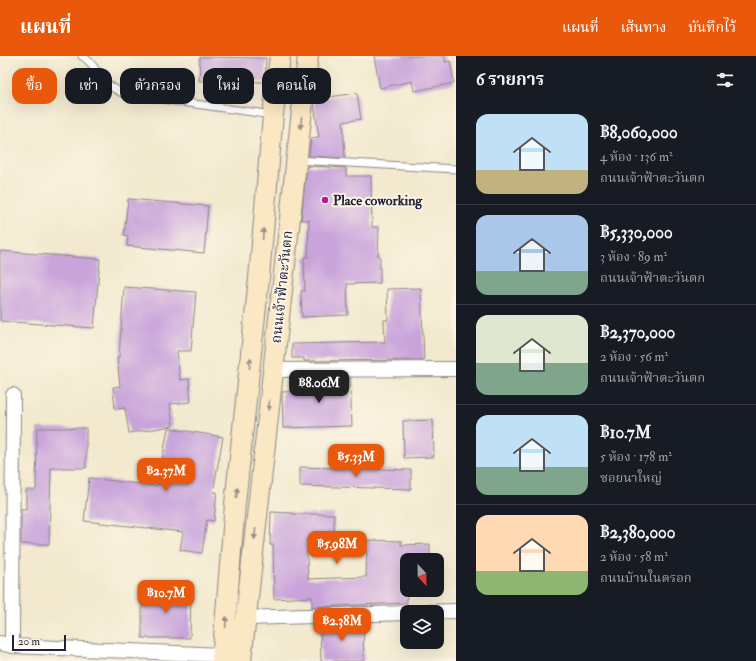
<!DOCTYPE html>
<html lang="th">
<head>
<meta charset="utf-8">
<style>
  :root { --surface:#171b24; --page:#242831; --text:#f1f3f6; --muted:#9ea1a6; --line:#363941; --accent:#ea580c }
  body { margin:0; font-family:"IM FELL Double Pica","Noto Serif Thai",serif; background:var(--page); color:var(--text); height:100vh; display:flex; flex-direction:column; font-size:15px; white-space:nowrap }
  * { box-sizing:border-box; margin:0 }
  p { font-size:13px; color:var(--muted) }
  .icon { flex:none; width:22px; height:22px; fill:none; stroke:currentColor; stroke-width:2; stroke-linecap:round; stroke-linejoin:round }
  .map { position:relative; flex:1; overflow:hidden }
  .drawer { display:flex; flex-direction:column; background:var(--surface); width:300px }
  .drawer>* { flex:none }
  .hud { position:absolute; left:12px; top:12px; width:380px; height:36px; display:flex; gap:8px }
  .needle { width:26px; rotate:158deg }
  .fabs { position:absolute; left:400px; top:497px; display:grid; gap:8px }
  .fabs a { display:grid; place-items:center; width:44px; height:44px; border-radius:8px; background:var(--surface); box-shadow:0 4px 16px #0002; font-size:20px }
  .scale { position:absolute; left:12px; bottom:10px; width:54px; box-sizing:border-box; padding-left:4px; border:2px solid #22223b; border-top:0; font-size:11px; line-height:14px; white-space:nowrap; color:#22223b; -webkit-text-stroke:3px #fcf5e5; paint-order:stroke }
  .price { position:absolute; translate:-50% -34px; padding:0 9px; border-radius:8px; background:var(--accent); color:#fff; font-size:13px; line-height:26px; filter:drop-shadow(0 1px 2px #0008) }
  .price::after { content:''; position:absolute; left:50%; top:24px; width:12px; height:9px; margin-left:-6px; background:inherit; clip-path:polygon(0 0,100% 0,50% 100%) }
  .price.selected { background:#222; color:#fff }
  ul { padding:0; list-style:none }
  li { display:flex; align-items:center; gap:12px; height:100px; padding:0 20px }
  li+li { border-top:1px solid var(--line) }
  li span { display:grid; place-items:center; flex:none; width:112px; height:80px; border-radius:12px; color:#555 }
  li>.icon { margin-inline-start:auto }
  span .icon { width:48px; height:48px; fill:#fffc; stroke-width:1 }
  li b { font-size:17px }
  h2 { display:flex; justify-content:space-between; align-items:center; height:48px; padding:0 20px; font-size:17px }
  .pill { padding:0 14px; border-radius:12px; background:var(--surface); box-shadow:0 4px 16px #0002; font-size:14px; line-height:36px }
  .pill.selected { background:var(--accent); color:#fff }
  header { display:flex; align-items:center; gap:24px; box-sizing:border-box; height:56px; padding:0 20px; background:var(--accent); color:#fff }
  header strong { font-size:19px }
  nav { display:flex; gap:22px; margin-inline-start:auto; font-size:14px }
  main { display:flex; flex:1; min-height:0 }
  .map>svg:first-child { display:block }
  .building { fill:#c9a4db }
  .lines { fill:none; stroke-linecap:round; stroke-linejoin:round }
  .service-casing { stroke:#8a8684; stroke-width:9 }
  .minor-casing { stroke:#8a8684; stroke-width:16 }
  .secondary-casing { stroke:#8a8684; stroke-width:22 }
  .service { stroke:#fff; stroke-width:7 }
  .minor { stroke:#fff; stroke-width:14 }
  .secondary { stroke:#fae7c3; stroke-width:20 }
  .oneway { fill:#998e86 }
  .poi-dot { fill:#b5179e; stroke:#fcf5e5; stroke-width:1.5 }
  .labels { text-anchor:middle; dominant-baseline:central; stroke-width:4; stroke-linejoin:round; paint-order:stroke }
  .poi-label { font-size:14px; font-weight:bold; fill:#22223b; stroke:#fcf5e5; text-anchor:start }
  .street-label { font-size:14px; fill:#22223b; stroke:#fcf5e5 }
</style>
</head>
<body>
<header>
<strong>แผนที่</strong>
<nav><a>แผนที่</a><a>เส้นทาง</a><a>บันทึกไว้</a></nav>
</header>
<main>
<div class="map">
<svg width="456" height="605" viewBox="0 0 456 605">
  <rect width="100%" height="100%" fill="#fcf5e5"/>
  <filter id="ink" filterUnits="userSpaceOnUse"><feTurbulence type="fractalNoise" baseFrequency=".025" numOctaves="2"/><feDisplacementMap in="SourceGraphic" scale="8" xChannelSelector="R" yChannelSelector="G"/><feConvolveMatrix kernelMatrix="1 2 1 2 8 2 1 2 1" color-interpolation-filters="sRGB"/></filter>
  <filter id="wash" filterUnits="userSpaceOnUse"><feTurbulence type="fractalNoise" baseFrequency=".012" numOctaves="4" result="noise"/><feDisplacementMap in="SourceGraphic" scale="16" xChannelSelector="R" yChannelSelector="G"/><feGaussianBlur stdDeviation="0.9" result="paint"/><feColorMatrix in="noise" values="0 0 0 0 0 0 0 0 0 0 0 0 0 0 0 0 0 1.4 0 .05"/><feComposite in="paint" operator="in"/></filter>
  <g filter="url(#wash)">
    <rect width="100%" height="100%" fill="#f2e9ce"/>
    <g id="blocks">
      <!-- building -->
      <path class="building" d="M 374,0 L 445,0 L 445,6 L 450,5 L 454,27 L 414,35 L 412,25 L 380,32 Z
        M 200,1 L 266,2 L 265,26 L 199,25 Z
        M 357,37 L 361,63 L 343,66 L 345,102 L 309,100 L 311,82 L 319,81 L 314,48 L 315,43 Z
        M 307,110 L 346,112 L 346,120 L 371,120 L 372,171 L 379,171 L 378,200 L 380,200 L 380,227 L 347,228 L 348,259 L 302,261 L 301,235 L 305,235 L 304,201 L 308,201 L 309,164 L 301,164 Z
        M 128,143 L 208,150 L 204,197 L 127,190 L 128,180 L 124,179 Z
        M 0,195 L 100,203 L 94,272 L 0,265 Z
        M 124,231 L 196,236 L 191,295 L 177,295 L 180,324 L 189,323 L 191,346 L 170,348 L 173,370 L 129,377 L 125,352 L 115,353 L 113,331 L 120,330 L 117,301 L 119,301 Z
        M 421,232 L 424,304 L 304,305 L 304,302 L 292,302 L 292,288 L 385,286 L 384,264 L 388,264 L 387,233 Z
        M 304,322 L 350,322 L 352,370 L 283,372 L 282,336 L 304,335 Z
        M 433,364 L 434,401 L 404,402 L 403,365 Z
        M 37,372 L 86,372 L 86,412 L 51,412 L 49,488 L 21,488 L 21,453 L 26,453 L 26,434 L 36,434 Z
        M 168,372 L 223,381 L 213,436 L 217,436 L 214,465 L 207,464 L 202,497 L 180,494 L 183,476 L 84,465 L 89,422 L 157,430 Z
        M 300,411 L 411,414 L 411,433 L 300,430 Z
        M 271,456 L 293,457 L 293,458 L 334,458 L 334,483 L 306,483 L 308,523 L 366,521 L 367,484 L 401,485 L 401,489 L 430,488 L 430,504 L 405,504 L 407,547 L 312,551 L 312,541 L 274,543 L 273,489 L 270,489 Z
        M 142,535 L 191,535 L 190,582 L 142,582 Z
        M 363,567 L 364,605 L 321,605 L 320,568 Z"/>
    </g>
  </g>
  <g filter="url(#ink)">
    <use href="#blocks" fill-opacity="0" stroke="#8a8684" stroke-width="1"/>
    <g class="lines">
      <defs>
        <path id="service" d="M 82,0 C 92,5 97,17 104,25 C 110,31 117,34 124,38 L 273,59
          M 297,104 L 456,113"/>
        <path id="minor" d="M 273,314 L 456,313
          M 422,556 L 456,555
          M 245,562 L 407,557
          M 0,587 L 12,590 L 223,599
          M 12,590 L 13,339"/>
        <path id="secondary" d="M 222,605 L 235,448 L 259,222 L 273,59 L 280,0
          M 241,605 L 308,0"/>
      </defs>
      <!-- service casing -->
      <use href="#service" class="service-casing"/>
      <!-- minor casing -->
      <use href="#minor" class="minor-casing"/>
      <!-- secondary casing -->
      <use href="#secondary" class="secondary-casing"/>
      <!-- service -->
      <use href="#service" class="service"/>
      <!-- minor -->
      <use href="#minor" class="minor"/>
      <!-- secondary -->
      <use href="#secondary" class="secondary"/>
    </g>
    <!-- one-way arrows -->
    <defs><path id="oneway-solid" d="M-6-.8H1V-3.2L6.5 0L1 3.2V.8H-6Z"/></defs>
    <g class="oneway">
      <use href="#oneway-solid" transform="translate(301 67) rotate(96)"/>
      <use href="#oneway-solid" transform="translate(263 178) rotate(-85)"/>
      <use href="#oneway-solid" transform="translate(250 307) rotate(-84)"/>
      <use href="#oneway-solid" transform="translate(269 349) rotate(96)"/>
      <use href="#oneway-solid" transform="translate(237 437) rotate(-84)"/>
      <use href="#oneway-solid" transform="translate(255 478) rotate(96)"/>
      <use href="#oneway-solid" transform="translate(226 566) rotate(-85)"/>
    </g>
  </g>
  <!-- markers -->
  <circle class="poi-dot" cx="325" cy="144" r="4"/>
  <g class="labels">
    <!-- poi labels -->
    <g class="poi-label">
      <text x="333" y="144">Place coworking</text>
    </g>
    <!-- street labels -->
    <g class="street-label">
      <text transform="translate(282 231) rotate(-84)">ถนนเจ้าฟ้าตะวันตก</text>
    </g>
  </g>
</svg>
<div class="fabs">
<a><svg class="needle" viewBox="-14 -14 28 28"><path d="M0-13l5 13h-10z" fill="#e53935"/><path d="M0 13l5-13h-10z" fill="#9ea1a6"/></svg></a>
<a><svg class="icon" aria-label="layers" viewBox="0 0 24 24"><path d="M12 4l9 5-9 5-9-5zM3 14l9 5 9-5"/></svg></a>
</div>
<div class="scale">20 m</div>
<b class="price selected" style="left:319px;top:348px">฿8.06M</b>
<b class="price" style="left:356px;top:422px">฿5.33M</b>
<b class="price" style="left:166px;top:436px">฿2.37M</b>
<b class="price" style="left:337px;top:509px">฿5.98M</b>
<b class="price" style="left:166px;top:558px">฿10.7M</b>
<b class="price" style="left:342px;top:586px">฿2.38M</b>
<div class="hud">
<a class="pill selected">ซื้อ</a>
<a class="pill">เช่า</a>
<a class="pill">ตัวกรอง</a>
<a class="pill">ใหม่</a>
<a class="pill">คอนโด</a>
</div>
</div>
<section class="drawer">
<h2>6 รายการ<svg class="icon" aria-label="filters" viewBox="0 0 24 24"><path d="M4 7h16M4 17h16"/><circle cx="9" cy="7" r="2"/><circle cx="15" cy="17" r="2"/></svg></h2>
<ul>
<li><span style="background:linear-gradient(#bfe0f5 70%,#c2b280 0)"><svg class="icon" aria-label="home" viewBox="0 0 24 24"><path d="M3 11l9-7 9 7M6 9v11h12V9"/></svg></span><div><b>฿8,060,000</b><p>4 ห้อง · 136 m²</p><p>ถนนเจ้าฟ้าตะวันตก</p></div></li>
<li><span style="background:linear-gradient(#a9c7e8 70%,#7fa58c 0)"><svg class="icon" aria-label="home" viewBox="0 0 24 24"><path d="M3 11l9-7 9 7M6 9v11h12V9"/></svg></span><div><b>฿5,330,000</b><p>3 ห้อง · 89 m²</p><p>ถนนเจ้าฟ้าตะวันตก</p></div></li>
<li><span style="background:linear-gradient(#dfe7d0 60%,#7fa58c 0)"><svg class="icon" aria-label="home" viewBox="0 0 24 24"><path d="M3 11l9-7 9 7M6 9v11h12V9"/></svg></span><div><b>฿2,370,000</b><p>2 ห้อง · 56 m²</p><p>ถนนเจ้าฟ้าตะวันตก</p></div></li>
<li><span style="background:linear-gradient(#bfe0f5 65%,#7fa58c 0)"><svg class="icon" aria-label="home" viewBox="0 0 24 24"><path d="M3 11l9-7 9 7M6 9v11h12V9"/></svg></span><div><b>฿10.7M</b><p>5 ห้อง · 178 m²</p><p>ซอยนาใหญ่</p></div></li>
<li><span style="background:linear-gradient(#ffd9b3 70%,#8fb573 0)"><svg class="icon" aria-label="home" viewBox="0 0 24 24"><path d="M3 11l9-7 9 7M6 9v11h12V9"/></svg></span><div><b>฿2,380,000</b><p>2 ห้อง · 58 m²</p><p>ถนนบ้านในตรอก</p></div></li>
</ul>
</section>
</main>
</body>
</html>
